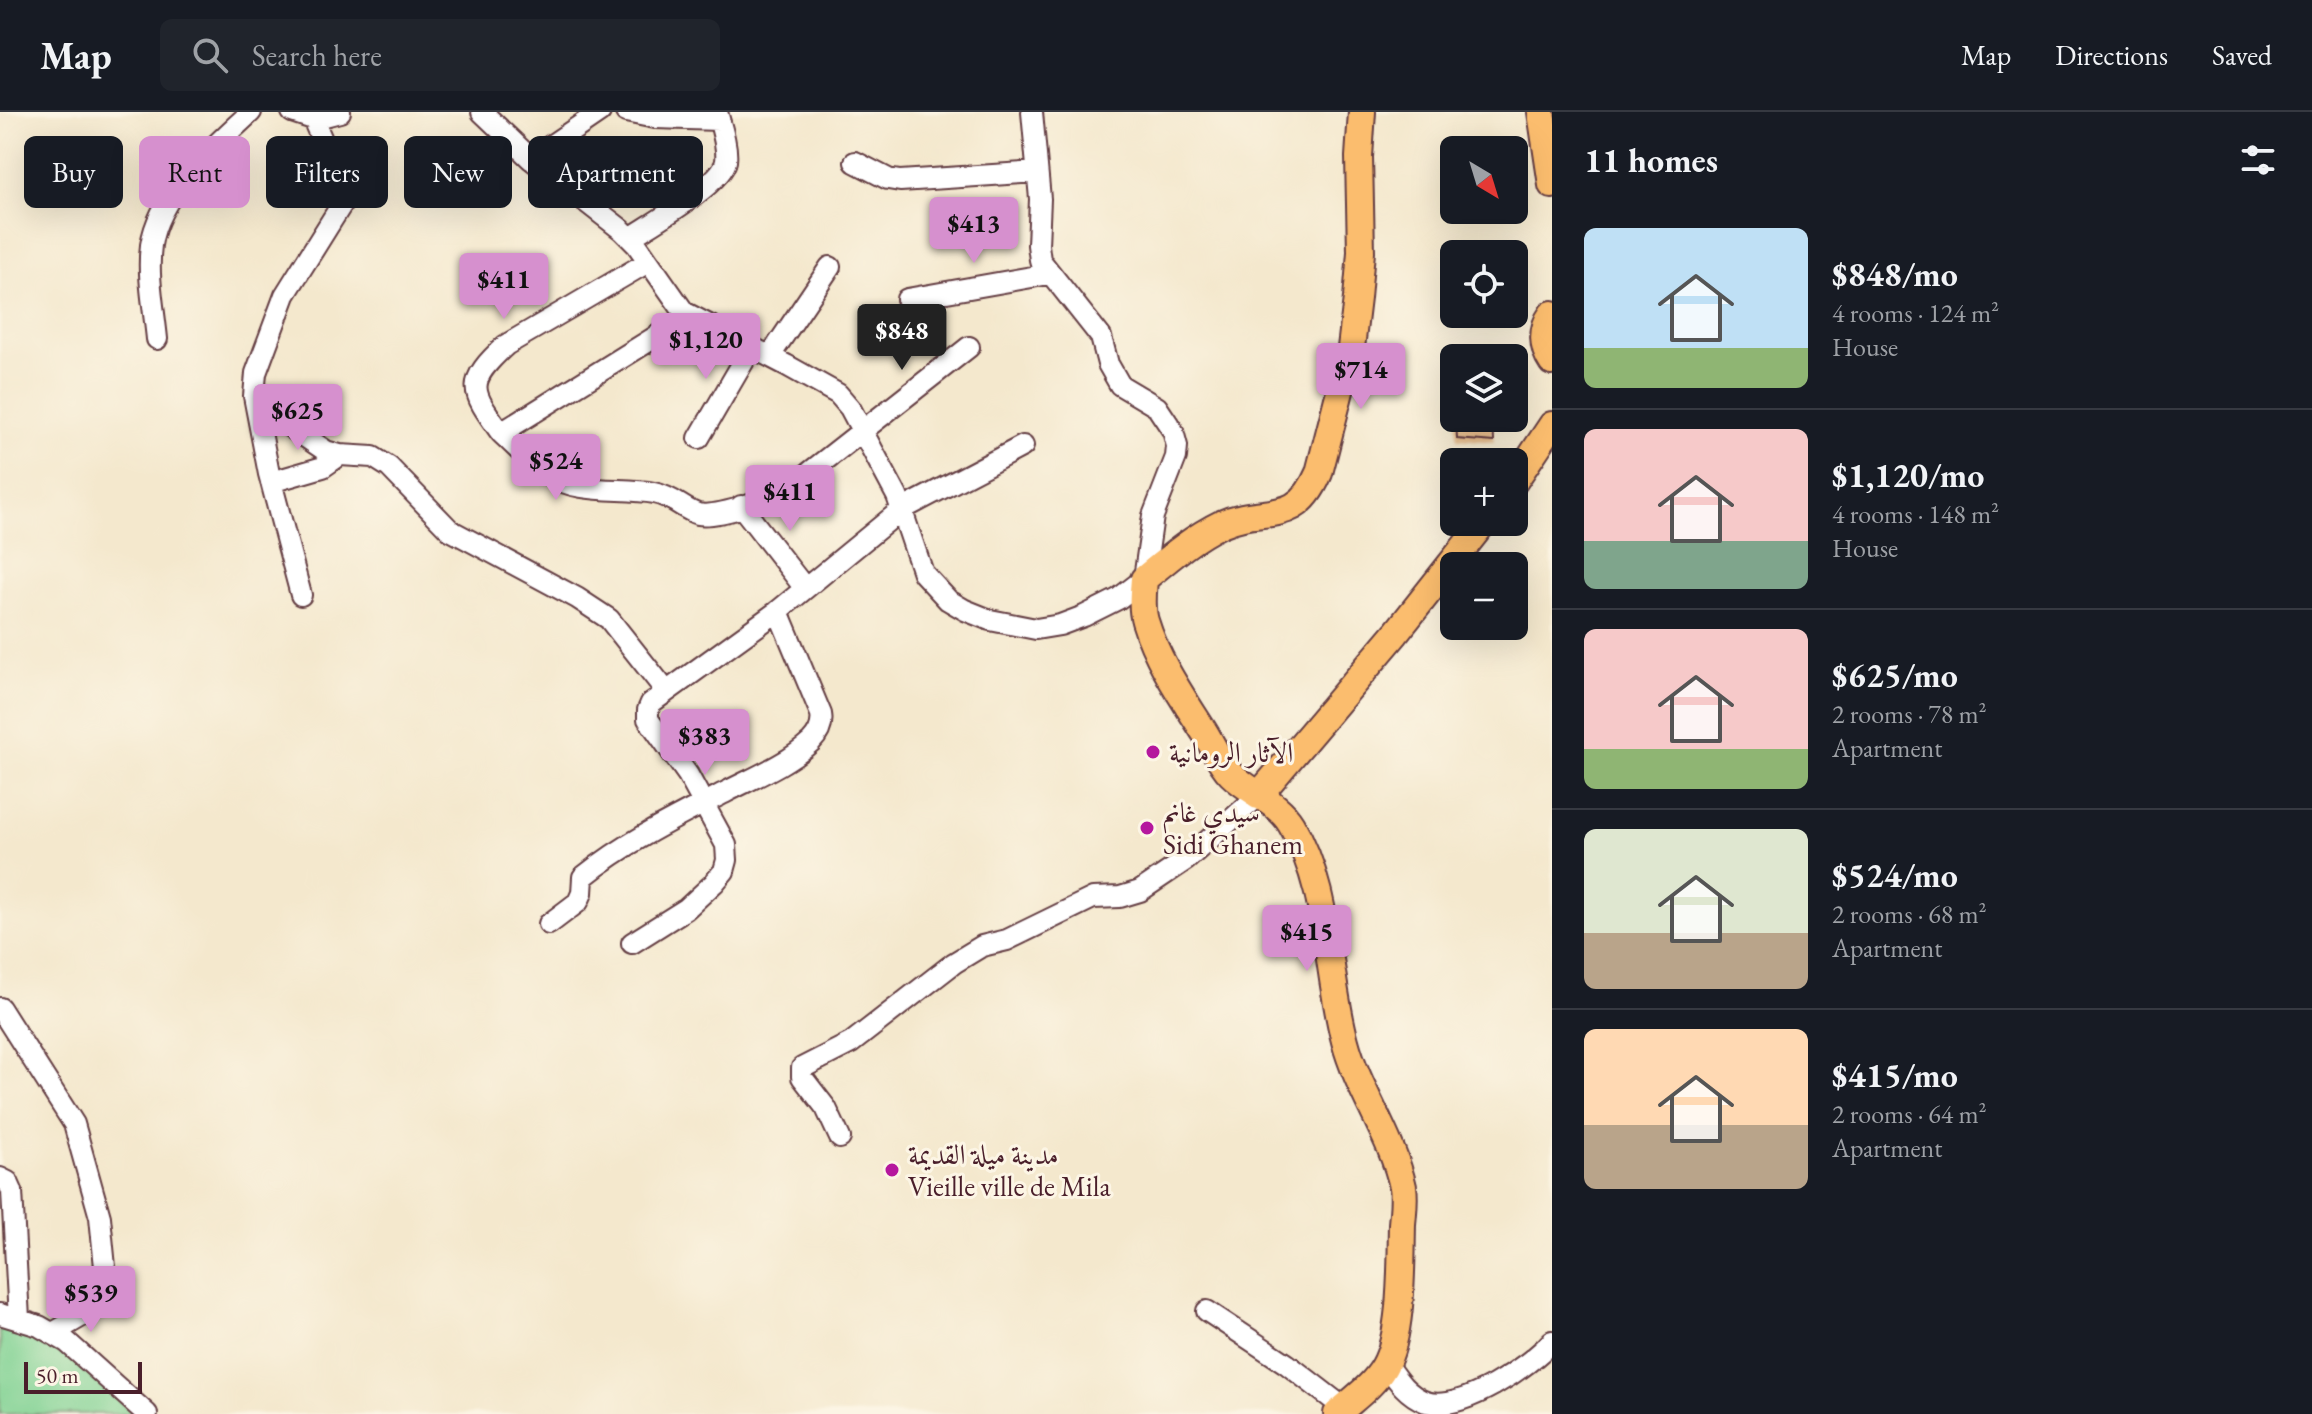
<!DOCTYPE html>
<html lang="en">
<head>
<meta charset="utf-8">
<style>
  :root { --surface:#171b24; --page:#20242c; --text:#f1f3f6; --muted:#9ea1a6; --line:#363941; --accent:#d690ce }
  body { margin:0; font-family:"EB Garamond",Amiri,serif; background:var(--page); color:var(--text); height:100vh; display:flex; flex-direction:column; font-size:30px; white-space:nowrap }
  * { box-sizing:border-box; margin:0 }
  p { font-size:26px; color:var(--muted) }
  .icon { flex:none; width:44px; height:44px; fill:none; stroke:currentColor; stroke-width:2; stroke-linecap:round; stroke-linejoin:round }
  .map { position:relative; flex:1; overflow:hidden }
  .panel { display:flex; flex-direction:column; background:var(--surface); width:760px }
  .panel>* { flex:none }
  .banner { position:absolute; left:24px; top:24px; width:760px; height:72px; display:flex; gap:16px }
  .needle { width:52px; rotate:142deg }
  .controls { position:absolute; left:1440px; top:24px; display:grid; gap:16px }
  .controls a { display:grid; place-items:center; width:88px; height:88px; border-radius:12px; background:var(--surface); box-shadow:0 8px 32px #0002; font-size:40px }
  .scale { position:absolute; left:24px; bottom:20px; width:118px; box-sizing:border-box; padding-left:8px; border:4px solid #4a1f2b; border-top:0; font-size:22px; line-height:28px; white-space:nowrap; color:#4a1f2b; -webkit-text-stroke:6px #fcf5e5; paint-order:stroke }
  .price { position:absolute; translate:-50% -68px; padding:0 18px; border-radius:8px; background:var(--accent); color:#111; font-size:26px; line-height:52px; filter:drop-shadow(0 2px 4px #0008) }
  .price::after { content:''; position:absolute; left:50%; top:48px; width:24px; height:18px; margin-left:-12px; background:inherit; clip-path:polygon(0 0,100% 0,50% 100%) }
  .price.on { background:#222; color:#fff }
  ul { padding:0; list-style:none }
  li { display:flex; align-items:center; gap:24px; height:200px; padding:0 32px }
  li+li { border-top:2px solid var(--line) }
  li span { display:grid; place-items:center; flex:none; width:224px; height:160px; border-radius:12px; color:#555 }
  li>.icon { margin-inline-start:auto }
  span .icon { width:96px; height:96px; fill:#fffc; stroke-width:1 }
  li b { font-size:34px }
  h2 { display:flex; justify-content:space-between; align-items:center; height:96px; padding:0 32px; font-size:34px }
  .tag { padding:0 28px; border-radius:12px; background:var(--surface); box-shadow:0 8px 32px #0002; font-size:28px; line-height:72px }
  .tag.on { background:var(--accent); color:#111 }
  header { display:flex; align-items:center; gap:48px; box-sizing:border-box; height:112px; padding:0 40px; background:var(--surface); border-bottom:2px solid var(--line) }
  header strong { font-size:38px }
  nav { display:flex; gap:44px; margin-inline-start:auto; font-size:28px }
  .search { width:560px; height:72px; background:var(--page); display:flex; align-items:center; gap:20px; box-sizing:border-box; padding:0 28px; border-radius:12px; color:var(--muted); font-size:30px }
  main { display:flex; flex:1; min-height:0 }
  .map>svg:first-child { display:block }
  .green { fill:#80d293; stroke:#65785f; stroke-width:2 }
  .building { fill:#e2b17a }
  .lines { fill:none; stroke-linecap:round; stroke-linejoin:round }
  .minor-casing { stroke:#643d43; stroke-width:24 }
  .major-casing { stroke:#643d43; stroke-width:30 }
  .minor { stroke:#fff; stroke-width:20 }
  .major { stroke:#fbbd6e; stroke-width:26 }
  .poi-dot { fill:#b5179e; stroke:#fcf5e5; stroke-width:3 }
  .labels { text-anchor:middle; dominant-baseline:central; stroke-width:6; stroke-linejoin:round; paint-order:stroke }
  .poi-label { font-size:28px; fill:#4a1f2b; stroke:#fcf5e5; text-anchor:start }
</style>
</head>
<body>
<header>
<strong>Map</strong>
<div class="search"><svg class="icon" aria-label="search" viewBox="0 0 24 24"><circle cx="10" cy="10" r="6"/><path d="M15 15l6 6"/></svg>Search here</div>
<nav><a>Map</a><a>Directions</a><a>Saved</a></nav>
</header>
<main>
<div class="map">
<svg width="1552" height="1302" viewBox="0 0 1552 1302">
  <rect width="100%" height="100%" fill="#fcf5e5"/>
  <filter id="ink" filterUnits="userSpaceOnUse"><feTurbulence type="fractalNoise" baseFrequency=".0125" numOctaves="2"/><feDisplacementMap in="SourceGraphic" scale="16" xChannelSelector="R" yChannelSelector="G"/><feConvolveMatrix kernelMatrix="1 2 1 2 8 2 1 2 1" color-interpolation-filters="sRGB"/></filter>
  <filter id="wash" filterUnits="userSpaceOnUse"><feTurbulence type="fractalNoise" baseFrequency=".006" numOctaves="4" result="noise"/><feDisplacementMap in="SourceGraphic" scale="32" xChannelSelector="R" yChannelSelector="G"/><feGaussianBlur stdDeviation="1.8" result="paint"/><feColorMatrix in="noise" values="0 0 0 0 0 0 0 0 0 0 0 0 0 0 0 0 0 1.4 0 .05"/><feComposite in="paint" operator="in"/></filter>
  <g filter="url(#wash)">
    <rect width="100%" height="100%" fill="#f4e8cd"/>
    <!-- green -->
    <path class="green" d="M 0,1215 L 43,1226 L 74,1247 L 134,1302 L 0,1302 Z"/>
    <g id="blocks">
      <!-- building -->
      <path class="building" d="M 1456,306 L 1493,306 L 1494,330 L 1457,327 Z"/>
    </g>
  </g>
  <g filter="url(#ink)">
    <use href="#blocks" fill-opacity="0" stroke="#643d43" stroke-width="2"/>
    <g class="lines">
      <defs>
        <path id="minor" d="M 292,0 L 313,7 L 340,0
          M 482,0 L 531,47 L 622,118 L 637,133 L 684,200 L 786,253 L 838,282 L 850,296 L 897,384 L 923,461 L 948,488 L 965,498 L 990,508 L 1036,517 L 1060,513 L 1084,504 L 1118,487 L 1144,467 L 1153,404 L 1176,345 L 1177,334 L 1173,319 L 1157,295 L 1120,273 L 1108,252 L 1101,225 L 1040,148 L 1038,133 L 1040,87 L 1032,0
          M 626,0 L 655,6 L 719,8
          M 313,7 L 343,77 L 342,92 L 285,183 L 256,261 L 254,284 L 264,297 L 326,339 L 340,343 L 373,345 L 389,355 L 450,418 L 577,486 L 609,507 L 666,579
          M 531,47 L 600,0
          M 855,50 L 888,67 L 900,69 L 1037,60
          M 630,126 C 651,112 722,72 726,49 C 728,35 721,14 717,0
          M 907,187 L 1049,162
          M 689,204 L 501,321 C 516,335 530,350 547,362 C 578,383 620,375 654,381 C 674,385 684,398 698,402 C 717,406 775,386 791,375 L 969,235
          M 157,227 C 154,196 147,164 151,133 C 159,80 214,35 251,0
          M 770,244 L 830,155
          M 254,284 L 269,362 L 301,483
          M 501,321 C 471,279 464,271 506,233 L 648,150
          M 699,326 L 752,235
          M 271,370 L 323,355 L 340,343
          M 741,394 L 804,475
          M 549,812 L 578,790 L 582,781 L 583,765 C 626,730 677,705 726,680 C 755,665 787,652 811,630 C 819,622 823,613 821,602 L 778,499
          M 632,831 L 686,797 L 714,771 L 724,759 L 727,748 L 726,733 L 688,663 L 648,607 L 648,598 L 651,591 L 778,499 L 901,398 L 1023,334
          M 0,896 L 74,1012 L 100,1105 L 106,1165 L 104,1185 L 96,1196 L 53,1221
          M 840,1026 L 826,996 L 802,965 L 802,956 L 851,931 L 954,851 L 982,834 L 1007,828 L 1093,786 L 1120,785 L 1140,779 L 1186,748 L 1258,684
          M 0,1066 L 8,1070 L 12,1079 L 19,1207
          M 1207,1199 L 1287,1252 L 1344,1296
          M 0,1202 L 39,1214 L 67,1230 L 147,1302
          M 1386,1252 C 1397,1268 1407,1283 1426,1290 C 1461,1301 1530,1254 1552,1229"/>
        <path id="major" d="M 1541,0 L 1552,73
          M 1552,202 C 1541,217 1542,235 1552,250
          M 1514,370 L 1552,313
          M 1258,684 L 1396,521 L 1484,410
          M 1337,1302 C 1352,1288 1373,1274 1384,1255 C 1403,1222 1401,1151 1402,1112 C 1403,1100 1405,1087 1403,1075 C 1392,1024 1358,979 1345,929 C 1326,858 1330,777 1291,712 C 1278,690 1249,680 1231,662 C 1220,651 1213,634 1205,621 C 1183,586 1157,549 1145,509 C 1141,496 1143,480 1144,467 C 1168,447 1192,426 1221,412 C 1265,392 1295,417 1319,361 L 1351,236 L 1357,186 L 1361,140 L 1359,45 L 1362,0"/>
      </defs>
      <!-- minor casing -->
      <use href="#minor" class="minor-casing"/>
      <!-- major casing -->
      <use href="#major" class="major-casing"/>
      <!-- minor -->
      <use href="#minor" class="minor"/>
      <!-- major -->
      <use href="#major" class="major"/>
    </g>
  </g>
  <!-- markers -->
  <g class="poi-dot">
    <circle cx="1153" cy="640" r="8"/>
    <circle cx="1147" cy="716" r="8"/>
    <circle cx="892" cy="1058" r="8"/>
  </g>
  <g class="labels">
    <!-- poi labels -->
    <g class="poi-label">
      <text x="1169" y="640">الآثار الرومانية</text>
      <text x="1163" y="700">سيدي غانم<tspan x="1163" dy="32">Sidi Ghanem</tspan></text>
      <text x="908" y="1042">مدينة ميلة القديمة<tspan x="908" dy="32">Vieille ville de Mila</tspan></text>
    </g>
  </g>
</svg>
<div class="controls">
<a><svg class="needle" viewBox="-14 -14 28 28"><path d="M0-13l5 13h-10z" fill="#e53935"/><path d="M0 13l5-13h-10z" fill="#9ea1a6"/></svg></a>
<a><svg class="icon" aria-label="locate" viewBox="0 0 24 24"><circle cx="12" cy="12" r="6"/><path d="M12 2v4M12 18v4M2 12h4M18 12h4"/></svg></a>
<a><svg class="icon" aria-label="layers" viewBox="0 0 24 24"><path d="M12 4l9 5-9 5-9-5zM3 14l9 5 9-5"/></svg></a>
<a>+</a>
<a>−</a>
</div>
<div class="scale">50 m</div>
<b class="price" style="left:974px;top:153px">$413</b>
<b class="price" style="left:504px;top:209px">$411</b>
<b class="price on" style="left:902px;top:260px">$848</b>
<b class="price" style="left:706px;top:269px">$1,120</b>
<b class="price" style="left:1361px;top:299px">$714</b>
<b class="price" style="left:298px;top:340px">$625</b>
<b class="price" style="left:556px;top:390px">$524</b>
<b class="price" style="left:790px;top:421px">$411</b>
<b class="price" style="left:705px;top:665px">$383</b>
<b class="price" style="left:1307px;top:861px">$415</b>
<b class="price" style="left:91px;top:1222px">$539</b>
<div class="banner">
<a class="tag">Buy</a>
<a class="tag on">Rent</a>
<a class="tag">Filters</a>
<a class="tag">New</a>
<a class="tag">Apartment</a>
</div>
</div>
<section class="panel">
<h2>11 homes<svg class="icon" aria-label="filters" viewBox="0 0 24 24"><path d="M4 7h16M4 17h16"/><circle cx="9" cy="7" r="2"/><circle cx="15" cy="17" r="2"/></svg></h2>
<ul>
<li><span style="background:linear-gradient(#bfe0f5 75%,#8fb573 0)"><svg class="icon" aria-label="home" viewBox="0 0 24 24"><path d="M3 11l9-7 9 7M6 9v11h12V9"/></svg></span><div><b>$848/mo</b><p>4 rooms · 124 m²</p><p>House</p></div></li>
<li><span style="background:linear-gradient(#f6c9c9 70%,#7fa58c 0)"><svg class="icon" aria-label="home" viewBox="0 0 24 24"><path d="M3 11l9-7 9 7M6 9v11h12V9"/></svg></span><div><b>$1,120/mo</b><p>4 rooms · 148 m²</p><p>House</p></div></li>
<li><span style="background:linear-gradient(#f6c9c9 75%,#8fb573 0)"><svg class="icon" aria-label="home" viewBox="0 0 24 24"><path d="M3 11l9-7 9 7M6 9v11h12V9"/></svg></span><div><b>$625/mo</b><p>2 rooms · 78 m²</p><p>Apartment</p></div></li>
<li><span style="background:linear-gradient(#dfe7d0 65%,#b9a48a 0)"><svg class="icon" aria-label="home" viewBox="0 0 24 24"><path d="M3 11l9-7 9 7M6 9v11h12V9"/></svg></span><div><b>$524/mo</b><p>2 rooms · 68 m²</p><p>Apartment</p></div></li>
<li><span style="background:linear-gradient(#ffd9b3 60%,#b9a48a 0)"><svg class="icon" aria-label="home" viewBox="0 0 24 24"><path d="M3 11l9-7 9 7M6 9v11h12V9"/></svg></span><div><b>$415/mo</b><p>2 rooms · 64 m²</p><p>Apartment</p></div></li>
</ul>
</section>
</main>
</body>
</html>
